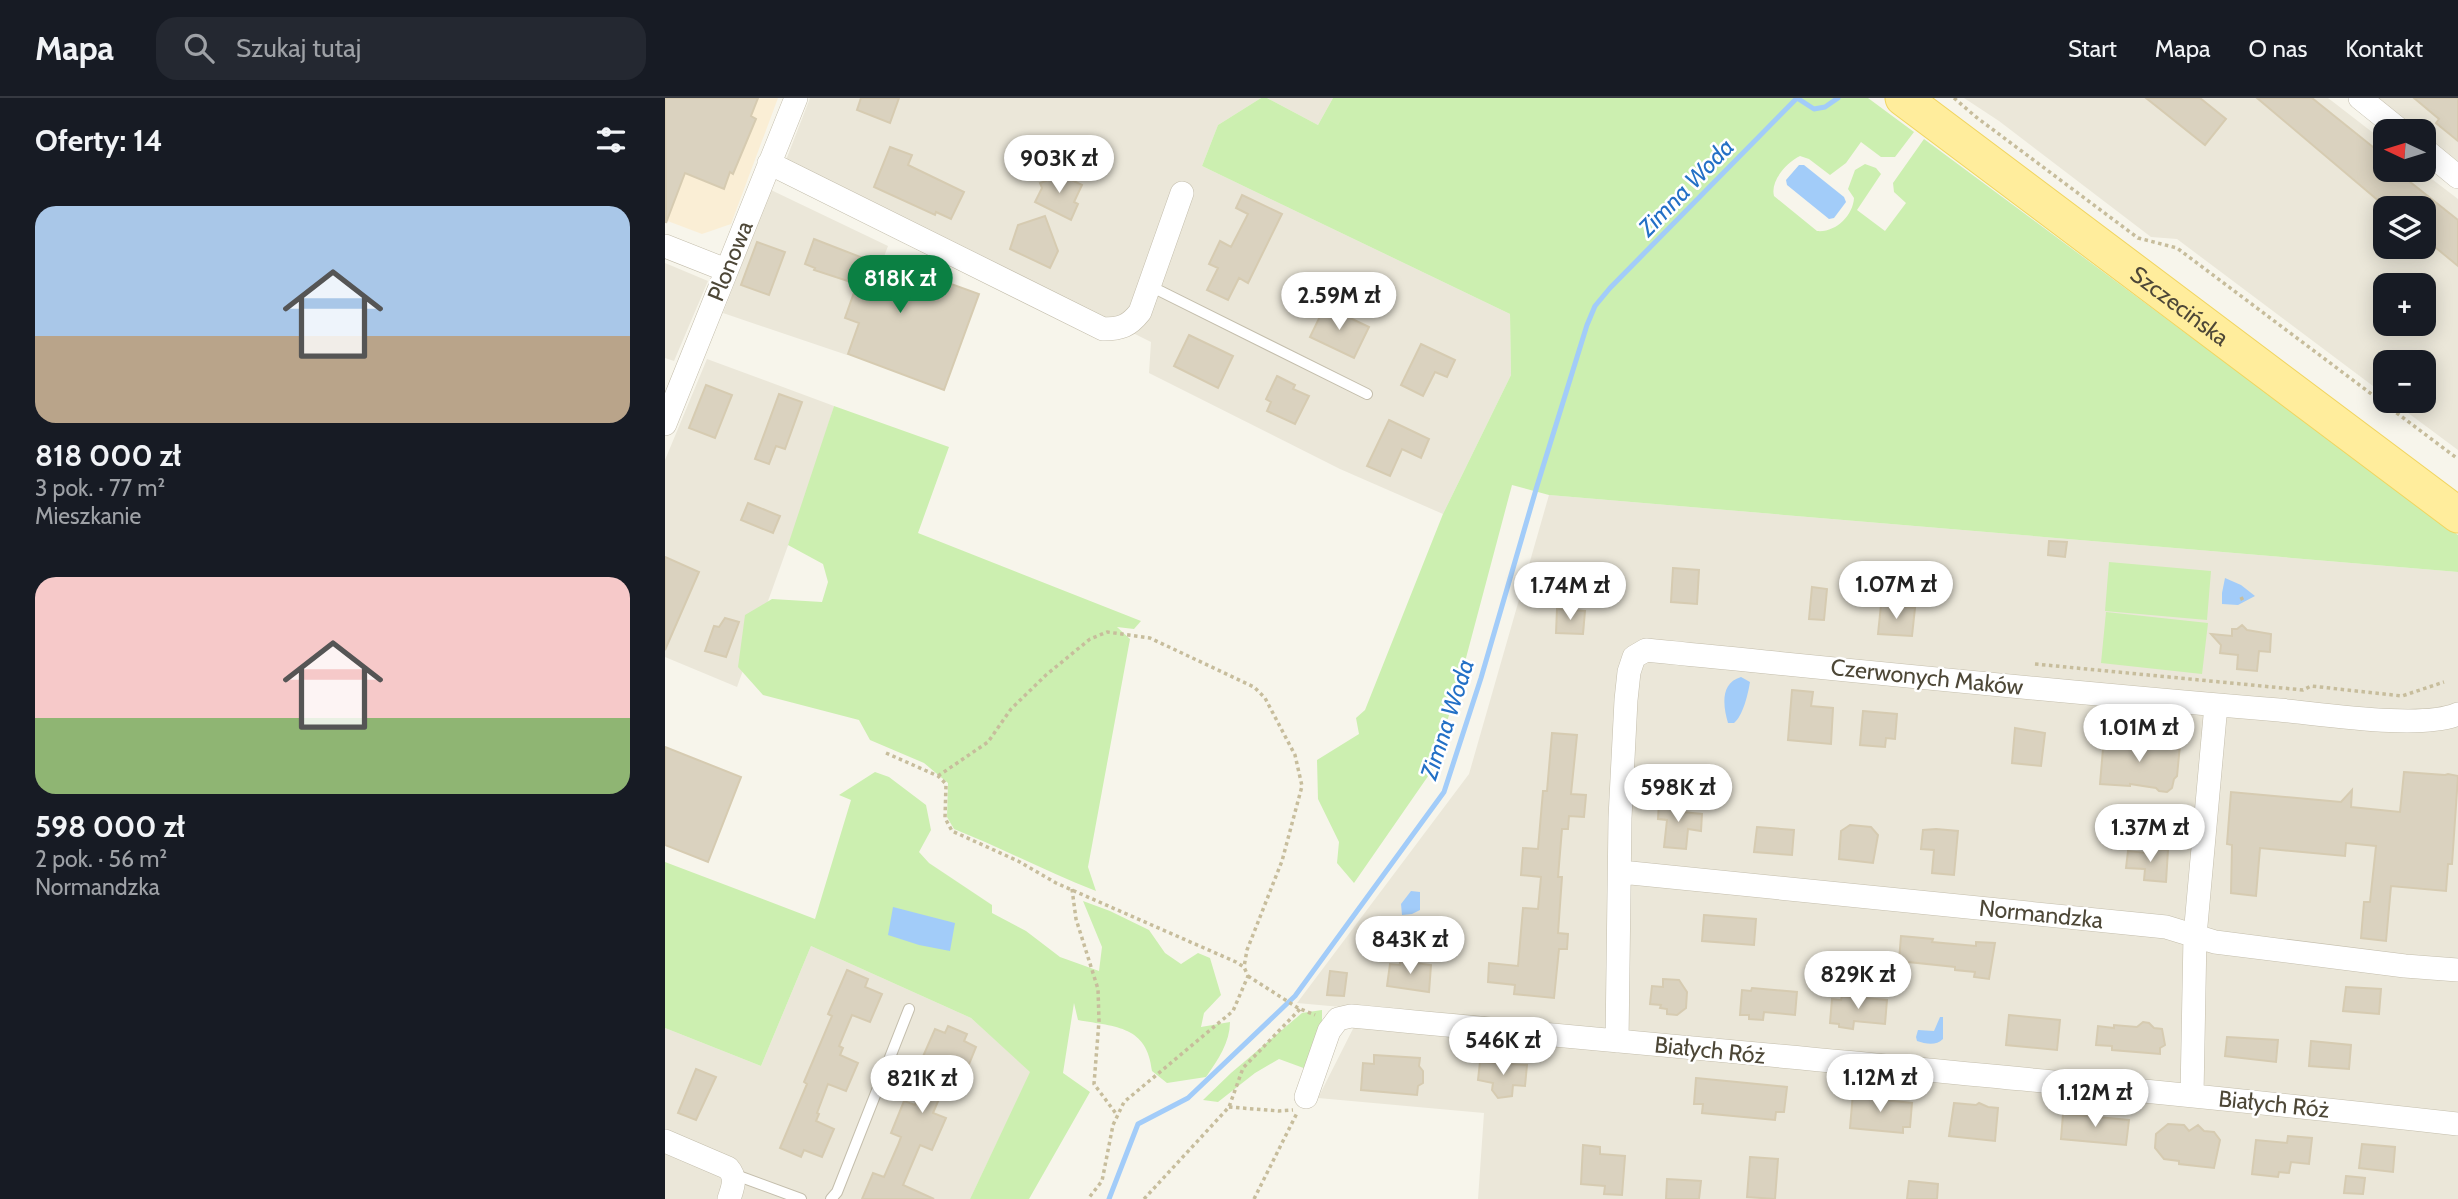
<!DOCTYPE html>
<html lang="pl">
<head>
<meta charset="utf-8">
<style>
  :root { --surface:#171b24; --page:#242831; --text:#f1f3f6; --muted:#9ea1a6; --line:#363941; --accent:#0b8043 }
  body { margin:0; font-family:Cabin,sans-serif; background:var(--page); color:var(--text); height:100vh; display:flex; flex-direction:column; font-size:26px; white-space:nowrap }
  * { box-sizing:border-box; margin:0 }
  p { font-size:23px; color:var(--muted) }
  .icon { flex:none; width:38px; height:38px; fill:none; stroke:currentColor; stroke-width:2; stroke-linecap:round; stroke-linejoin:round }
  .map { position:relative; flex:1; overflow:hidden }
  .details { display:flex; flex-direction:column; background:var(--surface); width:665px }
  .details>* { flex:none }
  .needle { width:46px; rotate:274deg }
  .controls { position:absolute; left:1708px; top:21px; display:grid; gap:14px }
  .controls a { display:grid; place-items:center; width:63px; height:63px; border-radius:14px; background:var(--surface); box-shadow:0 4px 18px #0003; font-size:35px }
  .price { position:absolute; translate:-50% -60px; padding:0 16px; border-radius:24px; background:#fff; color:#222; font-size:23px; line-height:46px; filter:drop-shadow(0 2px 4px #0008) }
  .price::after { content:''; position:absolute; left:50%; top:42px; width:21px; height:16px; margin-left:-10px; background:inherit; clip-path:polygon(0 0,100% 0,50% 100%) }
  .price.active { background:var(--accent); color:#fff }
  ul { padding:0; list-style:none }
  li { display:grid; align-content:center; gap:14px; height:371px; padding:0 35px }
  li span { display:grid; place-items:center; height:217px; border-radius:21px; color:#555 }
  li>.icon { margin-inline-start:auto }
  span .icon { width:126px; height:126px; fill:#fffc; stroke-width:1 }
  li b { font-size:30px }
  h2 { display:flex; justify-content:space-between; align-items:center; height:84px; padding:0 35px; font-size:30px }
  header { display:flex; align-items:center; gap:42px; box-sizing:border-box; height:98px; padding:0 35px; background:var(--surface); border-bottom:2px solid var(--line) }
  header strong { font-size:33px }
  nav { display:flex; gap:38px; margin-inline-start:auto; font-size:24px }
  .search { width:490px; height:63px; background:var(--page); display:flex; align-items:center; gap:18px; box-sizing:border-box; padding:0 24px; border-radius:21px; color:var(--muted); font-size:26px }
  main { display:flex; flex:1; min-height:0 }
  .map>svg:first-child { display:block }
  .residential { fill:#ebe7d9; fill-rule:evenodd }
  .commercial { fill:#faeed5 }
  .green { fill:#ccefb0 }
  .water { fill:#a2ccf9 }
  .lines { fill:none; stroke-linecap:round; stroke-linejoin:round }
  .stream { stroke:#a2ccf9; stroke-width:5 }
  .building { fill:#dad2bf; stroke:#d6cbb1; stroke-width:2 }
  .service-casing { stroke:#c4beac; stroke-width:12 }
  .minor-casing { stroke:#c4beac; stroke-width:24 }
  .primary-casing { stroke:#f1d55f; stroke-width:37 }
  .path { stroke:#c7bd9c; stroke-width:3.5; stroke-dasharray:3.5 3.5; stroke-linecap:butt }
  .service { stroke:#fff; stroke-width:10 }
  .minor { stroke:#fff; stroke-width:23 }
  .primary { stroke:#ffed9c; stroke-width:35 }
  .labels { text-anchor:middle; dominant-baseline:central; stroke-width:5; stroke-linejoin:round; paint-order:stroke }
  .street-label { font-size:23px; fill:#4d4737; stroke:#fff }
  .water-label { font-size:24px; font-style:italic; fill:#2370c6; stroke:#fff }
</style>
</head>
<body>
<header>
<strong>Mapa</strong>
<div class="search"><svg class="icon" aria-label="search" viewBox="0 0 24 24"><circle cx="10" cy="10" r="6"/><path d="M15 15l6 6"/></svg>Szukaj tutaj</div>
<nav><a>Start</a><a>Mapa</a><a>O nas</a><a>Kontakt</a></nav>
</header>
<main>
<section class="details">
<h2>Oferty: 14<svg class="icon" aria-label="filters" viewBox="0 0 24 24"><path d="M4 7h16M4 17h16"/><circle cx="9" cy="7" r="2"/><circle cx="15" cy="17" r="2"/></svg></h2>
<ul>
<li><span style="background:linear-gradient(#a9c7e8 60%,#b9a48a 0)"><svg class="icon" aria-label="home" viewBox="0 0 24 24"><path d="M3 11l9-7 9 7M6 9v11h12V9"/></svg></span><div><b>818 000 zł</b><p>3 pok. · 77 m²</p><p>Mieszkanie</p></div></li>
<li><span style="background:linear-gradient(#f6c9c9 65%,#8fb573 0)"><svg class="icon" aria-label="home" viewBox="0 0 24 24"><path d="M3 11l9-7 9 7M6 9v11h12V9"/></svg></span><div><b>598 000 zł</b><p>2 pok. · 56 m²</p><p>Normandzka</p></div></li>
</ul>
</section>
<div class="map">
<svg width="1793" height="1101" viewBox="0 0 1793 1101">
  <rect width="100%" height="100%" fill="#f7f5eb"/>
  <!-- residential -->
  <path class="residential" d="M 145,0 L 596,0 L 553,27 L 537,68 L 845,216 L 846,277 L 778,416 L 675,371 L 484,275 L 486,244 L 121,62 Z
    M 602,0 L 668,0 L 653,27 Z
    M 1299,0 L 1663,0 L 1720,44 L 1720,72 L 1755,72 L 1793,101 L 1793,352 L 1727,303 L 1759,303 L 1759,264 L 1720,264 L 1720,297 L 1512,141 L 1486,139 L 1334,23 ZM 1720,110 L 1759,110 L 1759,149 L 1720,149 ZM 1720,187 L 1759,187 L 1759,226 L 1720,226 Z
    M 1712,0 L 1793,0 L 1793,65 L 1759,38 L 1759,33 L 1753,33 Z
    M 106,92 L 223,148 L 182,257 L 58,215 Z
    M 0,165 L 43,183 L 9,263 L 0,260 Z
    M 42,261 L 169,308 L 143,392 L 72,589 L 0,559 L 0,362 Z
    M 884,397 L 1793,474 L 1793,1101 L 813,1101 L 819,1015 L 653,1000 L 698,911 L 632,905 L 804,676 Z
    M 146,848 L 306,920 L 366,974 L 305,1101 L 0,1101 L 0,930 L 96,968 Z"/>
  <!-- commercial -->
  <path class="commercial" d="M 0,0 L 113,0 L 66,126 L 37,136 L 0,122 Z"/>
  <!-- green -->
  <path class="green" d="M 596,0 L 602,0 L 653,27 L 668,0 L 1203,0 L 1249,34 L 1230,59 L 1216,59 L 1196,44 L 1181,65 L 1165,77 L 1144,61 L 1135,58 C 1122,64 1105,83 1109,98 L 1152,133 C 1170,135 1188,118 1189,100 L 1183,91 L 1190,72 L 1200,66 L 1211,70 L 1216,76 L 1192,112 L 1220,133 L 1241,105 L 1229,94 L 1228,85 L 1259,41 L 1793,437 L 1793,474 L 884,397 L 847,387 L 801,560 L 768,671 L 689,785 L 672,765 L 674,744 L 653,701 L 652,662 L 694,636 L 691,620 L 700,612 L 778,416 L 846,277 L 845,216 L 537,68 L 553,27 Z
    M 169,308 L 284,349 L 253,435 L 476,523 L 469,531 L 452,529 L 465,541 L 423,769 L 431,793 C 382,774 337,750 289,731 L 282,719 L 283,685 L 259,665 L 205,642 L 194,622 L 98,597 L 73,569 L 80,517 L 107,501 L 157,504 L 163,484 L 158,466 L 123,447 Z
    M 1444,464 L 1546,473 L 1542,522 L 1440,513 Z
    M 1441,514 L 1543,525 L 1537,576 L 1436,565 Z
    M 210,674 L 224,679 L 261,707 L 266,732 L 254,754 L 264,765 L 327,807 L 327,815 L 361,833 L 395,859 L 434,873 L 437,849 L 418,803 L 445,813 L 484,832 L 500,855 L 516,866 L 533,855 L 545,860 L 556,897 L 539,915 L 536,929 L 565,924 C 565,944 553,962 541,979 L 502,985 L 487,973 C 482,928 452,929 413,922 L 409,905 L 398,975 L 425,994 L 364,1101 L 305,1101 L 365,974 L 306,920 L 146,848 L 96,968 L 0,930 L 0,764 L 150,821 L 186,702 L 174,697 Z
    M 657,912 L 657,927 L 644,972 L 614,961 L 590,975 L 553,1004 L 538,1002 L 566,975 L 637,915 Z"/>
  <!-- water -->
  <path class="water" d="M 1134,67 L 1139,67 L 1179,99 L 1181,104 L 1169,120 L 1164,121 L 1122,87 L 1121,82 Z
    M 1560,480 L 1576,487 L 1590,498 L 1573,507 L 1557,506 L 1557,495 Z
    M 1076,579 L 1085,584 C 1083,596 1078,618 1069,625 L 1063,625 C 1058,608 1055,585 1076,579 Z
    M 746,793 L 755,794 L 755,812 L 747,816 L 737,817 L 736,806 Z
    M 228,809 L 290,825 L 285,853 L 254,847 L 223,837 Z
    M 1275,919 L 1278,919 L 1278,941 C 1271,948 1261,946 1252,943 L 1251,939 L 1253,932 L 1269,933 Z"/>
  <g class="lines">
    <!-- stream -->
    <path class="stream" d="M 444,1101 L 473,1026 L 523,1000 L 630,898 L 779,694 L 816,580 L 872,388 L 922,227 L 930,208 L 945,190 L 1132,0 L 1149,11 L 1160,9 L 1173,0"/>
  </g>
  <!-- building -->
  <path class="building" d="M 0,0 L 93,0 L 86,18 L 91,21 L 68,76 L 65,74 L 59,91 L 20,75 L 1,125 Z
    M 196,0 L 234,0 L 225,25 L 192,12 Z
    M 1481,0 L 1535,0 L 1561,21 L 1540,47 Z
    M 1592,0 L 1647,0 L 1718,57 L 1715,60 L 1720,64 L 1720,72 L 1730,72 L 1793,122 L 1793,168 L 1759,140 L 1759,110 L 1722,110 Z
    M 1749,0 L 1793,0 L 1793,43 L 1771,25 L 1774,21 Z
    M 225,49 L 247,57 L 243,67 L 299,94 L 286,121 L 271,114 L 270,117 L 209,89 Z
    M 386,72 L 417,87 L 409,104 L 413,106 L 406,122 L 370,104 L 377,90 L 375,85 L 381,83 Z
    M 577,97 L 617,116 L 583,185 L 574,180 L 563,202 L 542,192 L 553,170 L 544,166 L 555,143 L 566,149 L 583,116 L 571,110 Z
    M 380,118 L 393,153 L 385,170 L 345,151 L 353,127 Z
    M 149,141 L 221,169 L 223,163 L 314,196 L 279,292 L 183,256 L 194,225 L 180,220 L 192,186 L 149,172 L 150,170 L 140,166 Z
    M 92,144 L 120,154 L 104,197 L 76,187 Z
    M 660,208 L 704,229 L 689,260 L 645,239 Z
    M 524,237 L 568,258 L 553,290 L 509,268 Z
    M 756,246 L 790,262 L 782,279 L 770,274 L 758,298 L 736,287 Z
    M 612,278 L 630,287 L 628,291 L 644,298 L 630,326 L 602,313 L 606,304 L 601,301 Z
    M 41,287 L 67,297 L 50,340 L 24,330 Z
    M 114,296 L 137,304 L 120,351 L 111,348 L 104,366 L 90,361 Z
    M 724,322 L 764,341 L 756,360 L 737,351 L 725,378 L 702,368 Z
    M 83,405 L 115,418 L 108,435 L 76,422 Z
    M 1384,443 L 1402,444 L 1400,459 L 1383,457 Z
    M 0,459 L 34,474 L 0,552 Z
    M 1008,470 L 1034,472 L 1032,506 L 1006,504 Z
    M 1147,489 L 1162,491 L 1159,522 L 1144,521 Z
    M 1216,507 L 1250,510 L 1247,538 L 1213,536 Z
    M 892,511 L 920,513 L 918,536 L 891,535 Z
    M 60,520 L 74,524 L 61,559 L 40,553 L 49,528 L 54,529 Z
    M 1577,527 L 1582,532 L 1606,536 L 1605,554 L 1594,553 L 1592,573 L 1572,571 L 1573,557 L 1555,555 L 1556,547 L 1546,536 L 1567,538 L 1567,531 L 1572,531 Z
    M 1127,592 L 1148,594 L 1146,608 L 1168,610 L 1166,646 L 1123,642 Z
    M 1198,613 L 1232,616 L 1230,641 L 1221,640 L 1220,649 L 1195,647 Z
    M 1350,630 L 1380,635 L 1376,668 L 1347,665 Z
    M 887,635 L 912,637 L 906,696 L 921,697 L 919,719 L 904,718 L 903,731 L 897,731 L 893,779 L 897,779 L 893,835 L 903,836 L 902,851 L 894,851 L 889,900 L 849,896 L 850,887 L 823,884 L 824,865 L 853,868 L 858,810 L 873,811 L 876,779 L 856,777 L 858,750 L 873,751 L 878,693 L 882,693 Z
    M 1439,639 L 1515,647 L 1512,678 L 1509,681 L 1507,690 L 1502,694 L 1494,693 L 1491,690 L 1465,686 L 1465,688 L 1435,686 Z
    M 0,649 L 76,679 L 43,764 L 0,747 Z
    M 1739,674 L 1780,677 L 1783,676 L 1793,678 L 1787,766 L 1783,766 L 1781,793 L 1726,788 L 1721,843 L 1696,840 L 1699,804 L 1705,804 L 1711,748 L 1681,745 L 1680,758 L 1595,750 L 1591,798 L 1566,795 L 1567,747 L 1562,746 L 1566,694 L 1676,704 L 1687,692 L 1686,709 L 1735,714 Z
    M 994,704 L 1018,706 L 1017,714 L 1037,716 L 1036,733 L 1023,731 L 1021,751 L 999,749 L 1002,722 L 993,721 Z
    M 1185,727 L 1206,729 L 1213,737 L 1208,765 L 1174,761 L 1176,733 Z
    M 1092,729 L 1129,732 L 1127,757 L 1089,754 Z
    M 1271,731 L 1293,733 L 1289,777 L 1267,775 L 1269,752 L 1256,751 L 1258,732 Z
    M 1481,750 L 1503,752 L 1501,784 L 1479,782 L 1480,771 L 1461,770 L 1463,753 L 1481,755 Z
    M 1039,817 L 1091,821 L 1089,847 L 1037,843 Z
    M 1236,838 L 1268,841 L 1267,844 L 1311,848 L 1311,844 L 1330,845 L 1324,881 L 1309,879 L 1310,874 L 1290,872 L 1290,869 L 1234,863 Z
    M 735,863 L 766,867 L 764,894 L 722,888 L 725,866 L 735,867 Z
    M 182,872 L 203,881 L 200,889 L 217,896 L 205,924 L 187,917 L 174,948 L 178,950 L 175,957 L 193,965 L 181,993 L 163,986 L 152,1015 L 154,1016 L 151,1023 L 169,1031 L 157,1059 L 139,1052 L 136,1059 L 115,1050 L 142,986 L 139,984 L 167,918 L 163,916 Z
    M 665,873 L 682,875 L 679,898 L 662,897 Z
    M 998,881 L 1014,882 L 1022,894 L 1021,910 L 1012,917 L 1002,916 L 1002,911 L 995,910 L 996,907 L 985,906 L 987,888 L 998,889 Z
    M 1681,889 L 1716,891 L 1714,916 L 1678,913 Z
    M 1087,890 L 1132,894 L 1130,917 L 1099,914 L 1098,922 L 1084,921 L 1084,917 L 1075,917 L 1077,892 L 1086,893 Z
    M 1177,898 L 1222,902 L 1220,926 L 1189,923 L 1188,931 L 1174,929 L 1174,926 L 1165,925 L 1167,901 L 1176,902 Z
    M 1344,917 L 1395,922 L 1392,952 L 1341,947 Z
    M 1478,924 L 1484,925 L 1489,930 L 1497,931 L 1500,947 L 1495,950 L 1495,956 L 1447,952 L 1447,948 L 1431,947 L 1433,928 L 1449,930 L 1449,927 L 1472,929 Z
    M 283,928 L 302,936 L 299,943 L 311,949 L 298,981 L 285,975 L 268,1015 L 281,1020 L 267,1052 L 255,1047 L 238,1087 L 269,1101 L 197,1101 L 208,1075 L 219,1079 L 233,1047 L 236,1039 L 226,1035 L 239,1003 L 250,1007 L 267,968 L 256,963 L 270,931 L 280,935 Z
    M 1562,939 L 1613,942 L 1611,964 L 1560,958 Z
    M 1646,943 L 1686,947 L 1684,971 L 1644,968 Z
    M 709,957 L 755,960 L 754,968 L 758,973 L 758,985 L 753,988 L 752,997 L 696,992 L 698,965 L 709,966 Z
    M 815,964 L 862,967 L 860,988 L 848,987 L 847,998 L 833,1000 L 827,992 L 828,985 L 813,982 Z
    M 31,971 L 51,979 L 31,1022 L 13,1015 Z
    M 1031,980 L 1122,989 L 1119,1014 L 1111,1014 L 1110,1022 L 1037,1015 L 1038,1006 L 1029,1006 Z
    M 1188,995 L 1210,997 L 1210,1001 L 1247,1005 L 1245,1029 L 1238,1029 L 1238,1035 L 1185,1030 Z
    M 1289,1005 L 1311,1007 L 1314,1005 L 1323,1009 L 1333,1010 L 1330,1043 L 1284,1038 Z
    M 1398,1016 L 1464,1022 L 1461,1047 L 1396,1041 Z
    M 1503,1026 L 1519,1027 L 1524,1033 L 1533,1027 L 1539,1033 L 1549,1034 L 1555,1042 L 1549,1070 L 1514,1066 L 1514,1063 L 1499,1061 L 1490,1050 L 1491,1036 Z
    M 1623,1038 L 1647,1040 L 1644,1066 L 1626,1064 L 1624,1075 L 1614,1074 L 1613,1079 L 1587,1076 L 1591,1042 L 1622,1045 Z
    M 1697,1046 L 1730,1049 L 1728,1074 L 1694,1070 Z
    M 918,1047 L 935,1049 L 935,1056 L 960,1058 L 957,1097 L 939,1096 L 940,1088 L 916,1086 Z
    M 1085,1059 L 1113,1061 L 1110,1101 L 1082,1099 Z
    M 1681,1078 L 1700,1080 L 1698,1096 L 1679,1095 Z
    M 1002,1081 L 1036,1083 L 1034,1101 L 1001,1101 Z
    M 1244,1083 L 1273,1086 L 1272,1101 L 1242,1101 Z"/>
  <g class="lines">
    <defs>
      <path id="service" d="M 485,188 L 702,296
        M 68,1076 L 136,1101
        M 166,1101 L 172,1094 L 244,911"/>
      <path id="minor" d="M 1695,0 L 1736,33
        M 1759,51 L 1793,79
        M 104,65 L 438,231 C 456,231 464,228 475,214 L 517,95
        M 0,148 L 61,172
        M 0,326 L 131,0
        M 956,774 L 1501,829 L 1550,844 L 1740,868 L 1793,872
        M 952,943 L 955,720 L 961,602 L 964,574 L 969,559 L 981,552 C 1192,573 1403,595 1614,612 C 1657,616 1757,632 1793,616
        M 1527,997 L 1530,838 L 1551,607
        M 641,999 L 664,933 L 673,921 L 686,918 C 1055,953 1424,985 1793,1026
        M 0,1043 L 63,1070 C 72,1080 68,1089 64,1101"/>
      <g id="primary">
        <path id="s1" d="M 1238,0 L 1793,417"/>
      </g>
    </defs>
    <!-- service casing -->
    <use href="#service" class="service-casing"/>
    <!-- minor casing -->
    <use href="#minor" class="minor-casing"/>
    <!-- primary casing -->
    <use href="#primary" class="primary-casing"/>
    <!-- path -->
    <path class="path" d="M 1289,0 L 1311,19 L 1473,140 L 1512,150 L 1793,361
      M 1576,499 L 1579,505
      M 1370,566 L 1638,592 L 1646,588 L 1737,598 L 1779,584
      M 221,655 L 273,678 L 281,686 L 280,720 L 287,733 L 353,763 L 391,785 L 571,864 L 579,869 L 583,878 L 568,913 L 459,1004 L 448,1027 L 437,1083 L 423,1101
      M 273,678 L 323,644 L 346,611 L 381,577 L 425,541 L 442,534 L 485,540 L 589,589 L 600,600 L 630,657 L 637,688 L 617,763 L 582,852 L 579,869
      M 407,791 L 411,821 L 433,891 L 434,923 L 429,986 L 452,1017
      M 583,878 L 633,910 L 650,917
      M 564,1009 L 614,1013 L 628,1012
      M 479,1101 L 564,1009 L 578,970 L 635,911
      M 589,1101 L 632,1015"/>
    <!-- service -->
    <use href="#service" class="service"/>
    <!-- minor -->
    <use href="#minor" class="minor"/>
    <!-- primary -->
    <use href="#primary" class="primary"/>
  </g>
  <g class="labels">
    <!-- street labels -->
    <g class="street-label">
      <text transform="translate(65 163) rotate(-68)">Plonowa</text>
      <text stroke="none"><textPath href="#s1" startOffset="346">Szczecińska</textPath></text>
      <text transform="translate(1262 579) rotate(6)">Czerwonych Maków</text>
      <text transform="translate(1376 816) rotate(6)">Normandzka</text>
      <text transform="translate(1045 952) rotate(6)">Białych Róż</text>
      <text transform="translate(1609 1006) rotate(6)">Białych Róż</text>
    </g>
    <!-- water labels -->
    <g class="water-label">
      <text transform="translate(1021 89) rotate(-46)">Zimna Woda</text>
      <text transform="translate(782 621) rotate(-72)">Zimna Woda</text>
    </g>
  </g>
</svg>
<div class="controls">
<a><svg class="needle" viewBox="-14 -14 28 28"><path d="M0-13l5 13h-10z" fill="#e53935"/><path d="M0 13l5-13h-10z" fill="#9ea1a6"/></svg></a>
<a><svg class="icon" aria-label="layers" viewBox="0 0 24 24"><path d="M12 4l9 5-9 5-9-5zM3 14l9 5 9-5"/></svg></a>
<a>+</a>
<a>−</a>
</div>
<b class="price" style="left:394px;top:97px">903K zł</b>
<b class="price active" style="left:235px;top:217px">818K zł</b>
<b class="price" style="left:674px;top:234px">2.59M zł</b>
<b class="price" style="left:1231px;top:523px">1.07M zł</b>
<b class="price" style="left:905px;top:524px">1.74M zł</b>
<b class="price" style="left:1474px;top:666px">1.01M zł</b>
<b class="price" style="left:1013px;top:726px">598K zł</b>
<b class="price" style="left:1485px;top:766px">1.37M zł</b>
<b class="price" style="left:745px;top:878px">843K zł</b>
<b class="price" style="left:1193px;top:913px">829K zł</b>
<b class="price" style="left:838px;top:979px">546K zł</b>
<b class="price" style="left:1215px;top:1016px">1.12M zł</b>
<b class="price" style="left:257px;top:1017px">821K zł</b>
<b class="price" style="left:1430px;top:1031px">1.12M zł</b>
</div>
</main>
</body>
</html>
